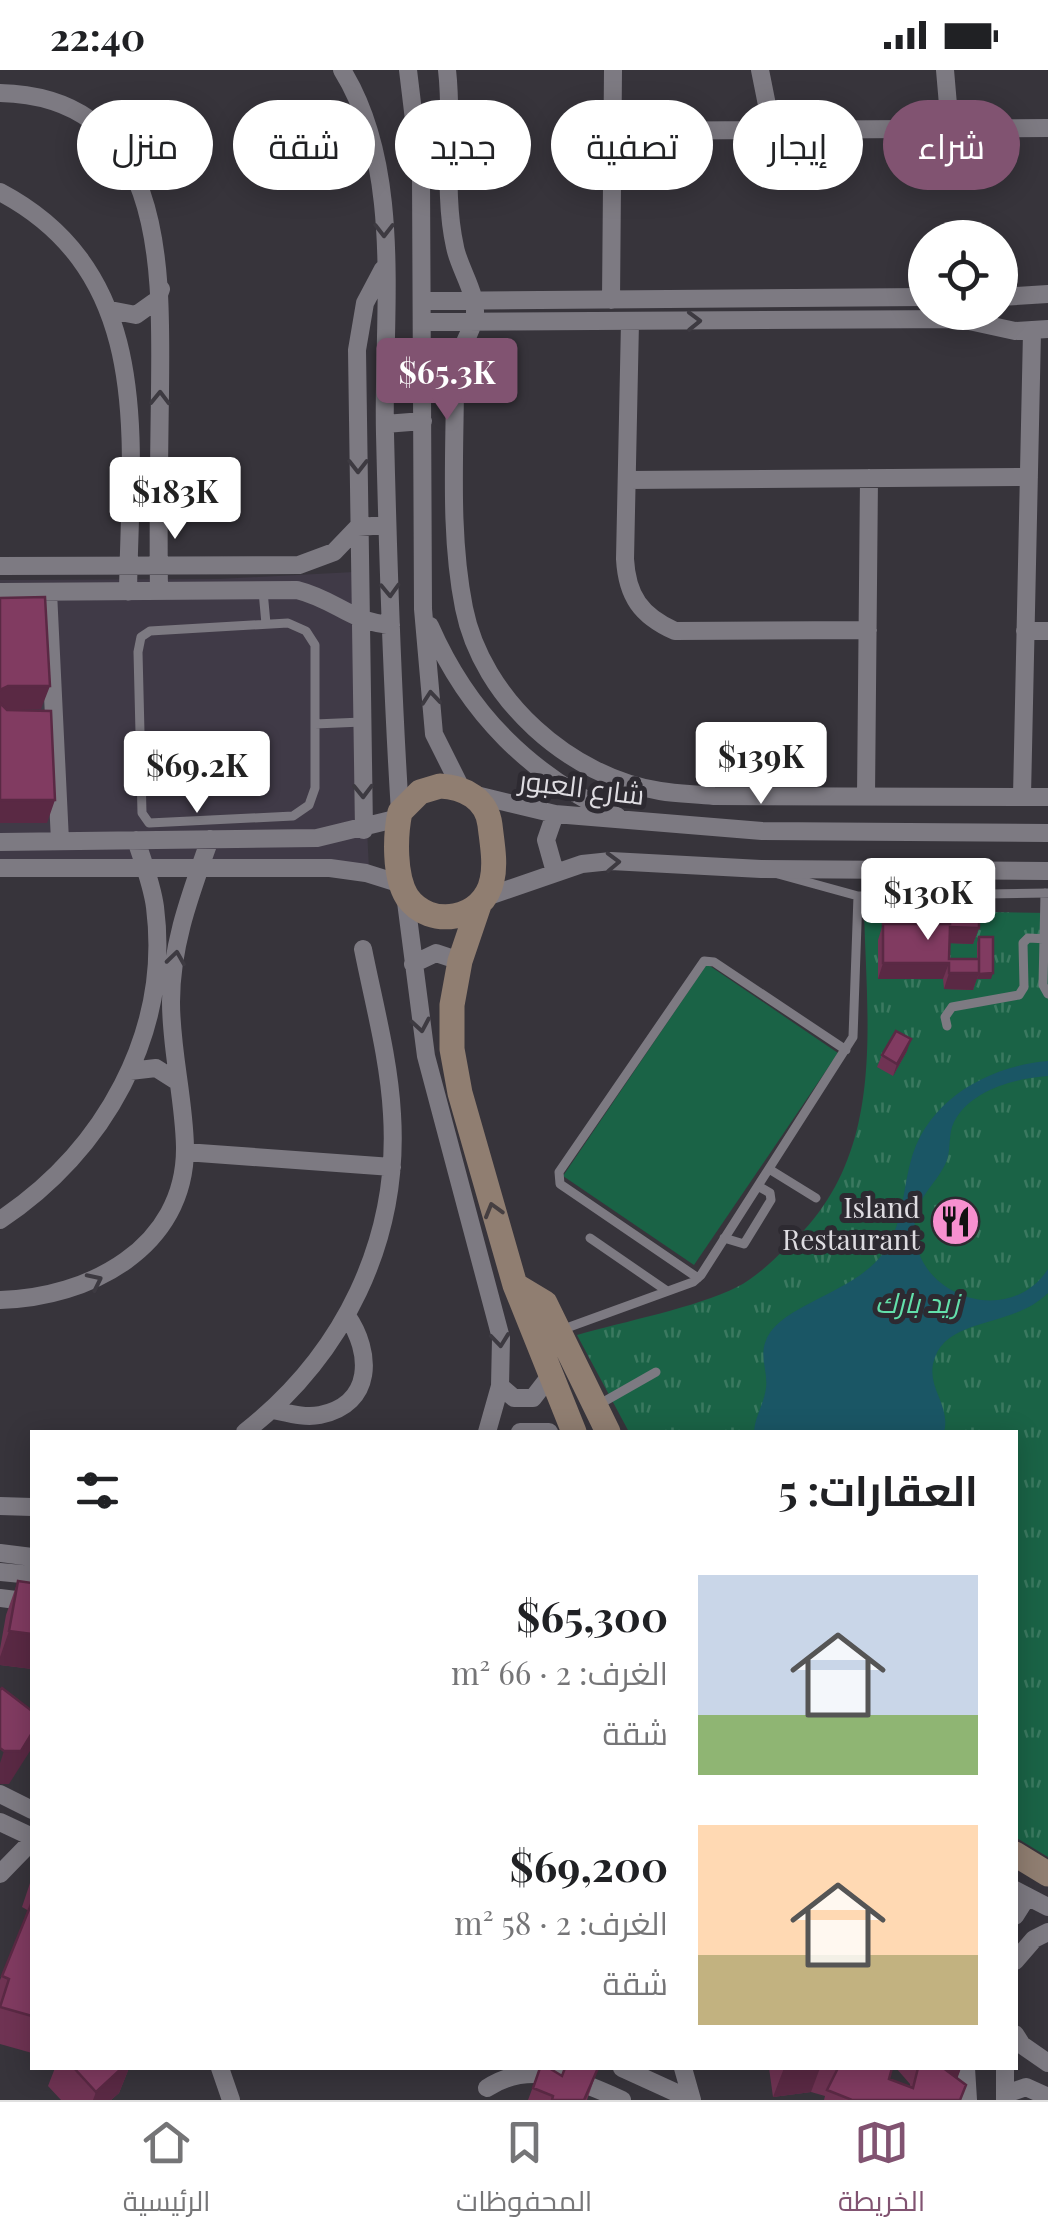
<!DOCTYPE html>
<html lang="ar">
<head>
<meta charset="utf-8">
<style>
  :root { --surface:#fff; --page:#f6f6f6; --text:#202124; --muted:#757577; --line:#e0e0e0; --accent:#815371 }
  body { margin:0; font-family:"Playfair Display",Cairo,serif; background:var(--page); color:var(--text); direction:rtl; height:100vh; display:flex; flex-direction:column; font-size:38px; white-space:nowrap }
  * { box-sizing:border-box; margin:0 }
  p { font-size:32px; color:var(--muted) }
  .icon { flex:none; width:55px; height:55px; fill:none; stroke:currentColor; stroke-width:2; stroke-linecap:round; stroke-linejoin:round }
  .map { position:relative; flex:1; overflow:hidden; direction:ltr }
  .side { position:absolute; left:30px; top:1360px; width:988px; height:640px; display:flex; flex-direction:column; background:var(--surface); border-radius:0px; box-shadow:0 5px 25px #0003; direction:rtl }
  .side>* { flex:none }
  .guide { position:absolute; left:30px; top:30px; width:990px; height:90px; direction:rtl; display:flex; gap:20px }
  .tools { position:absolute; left:908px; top:150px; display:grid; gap:20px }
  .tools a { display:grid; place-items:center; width:110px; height:110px; border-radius:50%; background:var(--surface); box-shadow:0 5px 25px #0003; font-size:50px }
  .price { position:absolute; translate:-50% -85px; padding:0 22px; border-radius:10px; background:#fff; color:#222; font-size:32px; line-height:65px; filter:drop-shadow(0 2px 5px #0008) }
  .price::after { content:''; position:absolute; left:50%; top:60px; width:30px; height:22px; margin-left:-15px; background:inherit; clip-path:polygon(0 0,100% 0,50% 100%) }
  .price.active { background:var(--accent); color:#fff }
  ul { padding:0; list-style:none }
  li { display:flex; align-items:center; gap:30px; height:250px; padding:0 40px }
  li span { display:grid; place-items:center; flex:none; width:280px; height:200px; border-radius:0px; color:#555 }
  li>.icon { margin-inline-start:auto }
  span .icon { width:120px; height:120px; fill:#fffc; stroke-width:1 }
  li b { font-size:42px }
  h2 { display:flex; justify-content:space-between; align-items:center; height:120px; padding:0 40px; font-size:42px }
  .chip { padding:0 35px; border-radius:45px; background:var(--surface); box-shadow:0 5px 25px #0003; font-size:35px; line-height:90px }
  .chip.active { background:var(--accent); color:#fff }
  .status { display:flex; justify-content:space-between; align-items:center; height:70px; padding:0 50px; background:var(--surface); direction:ltr }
  .status svg { height:28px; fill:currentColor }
  .menu { display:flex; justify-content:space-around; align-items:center; height:140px; border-top:2px solid var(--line); background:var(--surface); font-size:28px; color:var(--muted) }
  .menu a { display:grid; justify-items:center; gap:5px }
  .menu .active { color:var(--accent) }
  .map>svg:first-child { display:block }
  .built { fill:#403a47 }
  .park { fill:url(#park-tufts) }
  .pitch { fill:#1a6346 }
  .water { fill:#1a5665 }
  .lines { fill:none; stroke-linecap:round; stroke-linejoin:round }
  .lane { stroke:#7d7a82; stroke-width:9 }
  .street { stroke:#7d7a82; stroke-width:18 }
  .secondary { stroke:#907e71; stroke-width:25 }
  .wall { fill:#6f3353 }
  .shaded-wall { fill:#5a2944 }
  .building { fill:#813b61; stroke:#5a2944; stroke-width:2.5 }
  .oneway { stroke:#3d3a41 }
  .oneway2 { stroke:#463f41 }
  .labels { text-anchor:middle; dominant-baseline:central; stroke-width:10; stroke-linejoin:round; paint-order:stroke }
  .street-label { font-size:28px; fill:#dedce1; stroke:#2d2a31 }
  .poi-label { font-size:28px; fill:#dedce1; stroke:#2d2a31; text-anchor:end }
  .park-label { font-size:28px; font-style:italic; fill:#63e0aa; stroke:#2d2a31 }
</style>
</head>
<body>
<div class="status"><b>22:40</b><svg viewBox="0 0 49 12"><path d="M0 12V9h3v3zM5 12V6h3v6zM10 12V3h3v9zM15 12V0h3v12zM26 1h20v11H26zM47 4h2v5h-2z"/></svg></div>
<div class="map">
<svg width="1048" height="2030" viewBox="0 0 1048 2030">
  <defs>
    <pattern id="park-tufts" width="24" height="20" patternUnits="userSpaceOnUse" patternTransform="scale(2.5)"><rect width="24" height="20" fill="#1a6346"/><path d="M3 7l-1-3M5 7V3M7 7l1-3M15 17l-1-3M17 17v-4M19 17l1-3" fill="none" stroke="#3b7960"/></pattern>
  </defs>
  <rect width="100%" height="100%" fill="#37343b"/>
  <!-- built -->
  <path class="built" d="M 354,502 L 369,799 L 0,793 L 0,510 L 219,509 Z"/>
  <!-- park -->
  <path class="park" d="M 864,840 L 1048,843 L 1048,1787 L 1015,1767 L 1015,1362 L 629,1362 L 577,1265 C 622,1252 698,1237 737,1217 C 755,1208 770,1193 785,1179 C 887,1090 867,962 864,840 Z"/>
  <!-- pitch -->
  <path class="pitch" d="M 707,894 L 838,983 L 694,1195 L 563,1106 Z"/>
  <!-- water -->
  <path class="water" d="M 1048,991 L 1048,1006 C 1016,1008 970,1020 954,1052 C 948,1064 951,1078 947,1090 C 938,1113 918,1124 915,1151 C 907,1224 1008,1261 1048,1199 L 1048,1223 C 1011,1260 944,1245 933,1294 C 928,1319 951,1337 944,1362 L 754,1362 C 755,1346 764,1334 766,1318 C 768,1303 760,1288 765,1273 C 777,1234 854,1225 884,1182 C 903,1154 902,1125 910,1094 C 925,1031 987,996 1048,991 Z"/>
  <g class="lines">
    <!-- lane -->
    <path class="lane" d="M 263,521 L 266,554
      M 288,553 L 306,561 L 315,575 L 315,718 L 309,735 L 293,746 L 149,753 L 142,743 L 138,582 L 141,567 L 150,561 Z
      M 315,654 L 362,652
      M 778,804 L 858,826 L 1048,823
      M 1045,823 L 1043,915 L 1048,924
      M 947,956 L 945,947 L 952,937 L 1019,925 L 1024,917 L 1023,873 L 1028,868 L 1048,869
      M 769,1099 L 816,1128
      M 590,1168 L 667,1221
      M 724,1168 L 744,1174 L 771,1130 L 770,1123 L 758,1116
      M 698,1208 L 560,1114 L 559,1102 L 704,891 L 714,892 L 846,980
      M 561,1260 L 693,1212 L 701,1205 L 853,967 L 858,826
      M 598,1335 L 656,1302"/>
    <!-- street -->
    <path class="street" d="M 342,0 C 405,101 382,249 385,364 C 388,490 392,616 400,742
      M 408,0 L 421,108 L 423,539 L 434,664 L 461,718
      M 447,0 C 454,58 442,119 455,177 C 459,199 480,227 474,250 C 467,272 457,281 455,308 C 455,383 449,463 464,538 C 482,629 570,707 660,721 C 678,724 696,724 714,726 L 1048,727
      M 760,0 L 772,60
      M 945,0 L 950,58
      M 0,23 C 168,27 161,200 160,323 C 159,389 158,455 159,521
      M 612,61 L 1048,58
      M 0,122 C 157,205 130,373 128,522
      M 1000,227 L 1048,224
      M 611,230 L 613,0
      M 422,231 L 925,227
      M 110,240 L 136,245 L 157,230 L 161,219
      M 422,252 L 960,249 L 1015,261 L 1048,259
      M 630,252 L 625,489 C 627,526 641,546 675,561 L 868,560
      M 385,354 L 423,351
      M 628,410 L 1029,407
      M 0,496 L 299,495 L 334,482 L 358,457 L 387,455
      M 0,522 L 297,520 C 337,530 350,552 391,555
      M 48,522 L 60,771
      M 430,556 C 469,645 530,704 617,746
      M 1025,561 L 1048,561
      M 472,724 L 555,744 L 762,761 L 1048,763
      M 866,726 L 869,408
      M 1022,726 L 1032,262
      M 555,744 L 546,770 L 555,802
      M 364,760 L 357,280 L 365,233 L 383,199
      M 0,772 L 317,768 L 399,748
      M 0,798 L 330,798 L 366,803 L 401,814
      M 405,824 L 426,986 L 501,1268 L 500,1316 L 487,1362
      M 486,827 L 582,794 L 611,791 L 761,799 L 1048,801
      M 413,894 L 436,883 L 460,891
      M 130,1001 L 156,998 L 178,1012
      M 185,1082 L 392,1097
      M 0,1150 C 104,1081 171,963 155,837 C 152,814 143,792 136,770
      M 0,1230 C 88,1228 186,1178 185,1077 C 184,1028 171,981 171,932 C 171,874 191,823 210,769
      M 500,1316 L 514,1328 L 533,1328 L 550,1306
      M 273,1340 C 288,1343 304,1348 320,1345 C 374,1334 372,1282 347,1246
      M 245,1362 C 343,1285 400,1171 392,1044 C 389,989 374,934 363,879
      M 520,1362 L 549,1362
      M 0,1436 L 32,1437
      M 0,1483 L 32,1487
      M 0,1502 L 32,1505
      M 0,1528 L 32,1532
      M 0,1724 L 32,1740
      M 0,1752 L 32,1767
      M 0,1804 L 32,1771
      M 1015,1820 L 1048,1837
      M 1015,1846 L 1027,1827
      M 1015,1891 L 1034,1869 L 1048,1862
      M 1015,1964 L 1022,1975 L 1048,1993
      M 220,1998 L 231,2030
      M 622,1998 L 692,2030
      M 683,1998 L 692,2030
      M 966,1998 L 968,2030
      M 1005,1998 L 1005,2030
      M 487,2018 C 530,1989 580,2011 622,2030
      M 1006,2024 L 1026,2017 L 1048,2027"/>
    <!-- secondary -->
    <path class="secondary" d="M 440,716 C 464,717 487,729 490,755 C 492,773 496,793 492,810 C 484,850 430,860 407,827 C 394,806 395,766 400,742 L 420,722 Z
      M 479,835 L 460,891 L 452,935 L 452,979 L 460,1023 L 515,1215 L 574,1362
      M 515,1215 L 545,1233 L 608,1362
      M 1015,1784 L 1048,1804"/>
  </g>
  <!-- wall -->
  <path class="wall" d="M 950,843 L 979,858 L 973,874 L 950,873 L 949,889 L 977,889 L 977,873 L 979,867 L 991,909 L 977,909 L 977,907 L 973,920 L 944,919 L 943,909 L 878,909 L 878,870 L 883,854 L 946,854 Z
    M 907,981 L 893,1006 L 877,997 L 882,985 Z
    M 18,1511 L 32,1513 L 32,1599 L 0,1595 L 0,1579 L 6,1545 Z
    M 32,1807 L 32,1983 L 0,1974 L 0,1910 L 29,1841 L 22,1837 Z
    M 55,1998 L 129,1998 L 119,2023 L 111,2030 L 61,2030 L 48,2016 Z
    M 540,1998 L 562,2006 L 598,1998 L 587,2030 L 528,2030 Z
    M 769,1998 L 892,1998 L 889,2009 L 910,2017 L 910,2014 L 896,1998 L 961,1998 L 957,2008 L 961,2030 L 824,2030 L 825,2026 L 811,2022 L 773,2027 Z"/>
  <!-- shaded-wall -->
  <path class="shaded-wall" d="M 8,616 L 50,616 L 41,639 L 0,639 L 0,620 Z
    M 0,730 L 55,730 L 47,753 L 0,753 Z
    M 950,857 L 979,858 L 973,874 L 944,873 Z
    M 883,893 L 949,893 L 943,909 L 878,909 Z
    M 949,903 L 979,903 L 973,920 L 944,919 Z
    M 993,903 L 991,909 L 977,909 L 979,904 Z
    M 911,969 L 907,981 L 893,1006 L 897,994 Z
    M 9,1561 L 32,1564 L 32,1599 L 0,1595 L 0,1587 Z
    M 32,1663 L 32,1674 L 30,1681 L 9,1714 L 0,1714 L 0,1693 L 4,1681 Z
    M 122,1998 L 129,1998 L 119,2023 L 111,2030 L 93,2030 L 96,2022 Z
    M 784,1998 L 820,1998 L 811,2022 L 773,2027 Z
    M 949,1998 L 961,1998 L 955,2015 L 946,2000 Z"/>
  <!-- building -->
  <path class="building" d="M 45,527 L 50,616 L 8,616 L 0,620 L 0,528 Z
    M 0,633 L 7,640 L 51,641 L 55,730 L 0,730 Z
    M 950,843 L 979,843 L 979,858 L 950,857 L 949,889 L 979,889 L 979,903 L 949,903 L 949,893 L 883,893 L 883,854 L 950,854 Z
    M 979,867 L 993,867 L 993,903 L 979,904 Z
    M 896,961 L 911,969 L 897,994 L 882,985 Z
    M 18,1511 L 32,1513 L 32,1564 L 9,1561 Z
    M 2,1618 L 32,1641 L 32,1663 L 21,1681 L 4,1681 L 0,1678 L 0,1620 Z
    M 32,1832 L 32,1946 L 0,1937 L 9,1909 L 2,1906 Z
    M 74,1998 L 122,1998 L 96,2022 Z
    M 540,1998 L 549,1998 L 562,2006 L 565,1998 L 598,1998 L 584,2030 L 552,2030 L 553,2026 L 533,2018 Z
    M 838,1998 L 892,1998 L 889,2009 L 913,2018 L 918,1998 L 949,1998 L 946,2000 L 966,2015 L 960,2030 L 852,2030 L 827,2020 Z"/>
  <!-- one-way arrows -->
  <defs><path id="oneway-chevron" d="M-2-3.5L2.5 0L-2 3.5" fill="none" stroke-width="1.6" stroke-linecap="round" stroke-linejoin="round" transform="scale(2.5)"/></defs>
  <g class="oneway">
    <use href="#oneway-chevron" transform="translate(384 160) rotate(90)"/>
    <use href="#oneway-chevron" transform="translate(694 251) rotate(-1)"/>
    <use href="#oneway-chevron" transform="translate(160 328) rotate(-89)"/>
    <use href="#oneway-chevron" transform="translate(358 396) rotate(90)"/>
    <use href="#oneway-chevron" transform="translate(390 520) rotate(88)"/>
    <use href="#oneway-chevron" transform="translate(431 628) rotate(-95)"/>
    <use href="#oneway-chevron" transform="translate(363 721) rotate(89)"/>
    <use href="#oneway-chevron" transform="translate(613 792) rotate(-2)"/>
    <use href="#oneway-chevron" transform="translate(176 888) rotate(-82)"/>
    <use href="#oneway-chevron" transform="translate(421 955) rotate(80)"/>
    <use href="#oneway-chevron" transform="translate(95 1211) rotate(-26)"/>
    <use href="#oneway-chevron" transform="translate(500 1270) rotate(84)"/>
  </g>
  <use class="oneway2" href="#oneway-chevron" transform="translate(493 1140) rotate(-106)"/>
  <!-- icons -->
  <defs>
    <symbol id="restaurant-disc" viewBox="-11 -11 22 22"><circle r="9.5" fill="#f790cf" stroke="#2d2a31"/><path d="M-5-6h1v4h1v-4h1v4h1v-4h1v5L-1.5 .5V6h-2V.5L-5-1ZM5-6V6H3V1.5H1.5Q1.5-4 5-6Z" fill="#111"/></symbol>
  </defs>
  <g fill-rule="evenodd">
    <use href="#restaurant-disc" x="928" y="1124" width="55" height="55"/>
  </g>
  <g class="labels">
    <!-- street labels -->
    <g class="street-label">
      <text transform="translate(582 716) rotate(7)">شارع العبور</text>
    </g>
    <!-- poi labels -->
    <g class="poi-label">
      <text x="920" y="1136">Island<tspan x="920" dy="32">Restaurant</tspan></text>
    </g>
    <!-- park labels -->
    <g class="park-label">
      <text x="917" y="1231">زيد بارك</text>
    </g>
  </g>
</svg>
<div class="tools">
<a><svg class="icon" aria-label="locate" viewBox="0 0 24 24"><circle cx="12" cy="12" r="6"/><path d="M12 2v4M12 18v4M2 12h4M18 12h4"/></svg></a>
</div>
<b class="price active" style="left:447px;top:353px">$65.3K</b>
<b class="price" style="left:175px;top:472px">$183K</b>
<b class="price" style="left:761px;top:737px">$139K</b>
<b class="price" style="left:197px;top:746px">$69.2K</b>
<b class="price" style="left:928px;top:873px">$130K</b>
<div class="guide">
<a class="chip active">شراء</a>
<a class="chip">إيجار</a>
<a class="chip">تصفية</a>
<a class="chip">جديد</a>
<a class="chip">شقة</a>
<a class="chip">منزل</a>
</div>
<section class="side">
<h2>العقارات: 5<svg class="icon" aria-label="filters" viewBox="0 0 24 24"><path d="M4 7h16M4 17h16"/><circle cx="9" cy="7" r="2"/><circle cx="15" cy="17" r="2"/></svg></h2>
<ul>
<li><span style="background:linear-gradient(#c9d6e8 70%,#8fb573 0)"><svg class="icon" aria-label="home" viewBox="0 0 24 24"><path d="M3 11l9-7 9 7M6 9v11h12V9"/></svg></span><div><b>$65,300</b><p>الغرف: 2 · 66 m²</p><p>شقة</p></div></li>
<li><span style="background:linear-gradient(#ffd9b3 65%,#c2b280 0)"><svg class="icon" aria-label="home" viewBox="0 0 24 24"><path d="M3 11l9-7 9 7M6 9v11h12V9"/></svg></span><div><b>$69,200</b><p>الغرف: 2 · 58 m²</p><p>شقة</p></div></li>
</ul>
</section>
</div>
<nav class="menu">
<a class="active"><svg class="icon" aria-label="map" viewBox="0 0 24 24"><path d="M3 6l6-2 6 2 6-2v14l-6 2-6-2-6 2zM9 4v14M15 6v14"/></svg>الخريطة</a>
<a><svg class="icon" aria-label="saved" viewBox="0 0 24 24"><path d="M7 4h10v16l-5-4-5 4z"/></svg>المحفوظات</a>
<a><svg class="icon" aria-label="home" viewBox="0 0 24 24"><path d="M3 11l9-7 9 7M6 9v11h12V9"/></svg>الرئيسية</a>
</nav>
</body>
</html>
